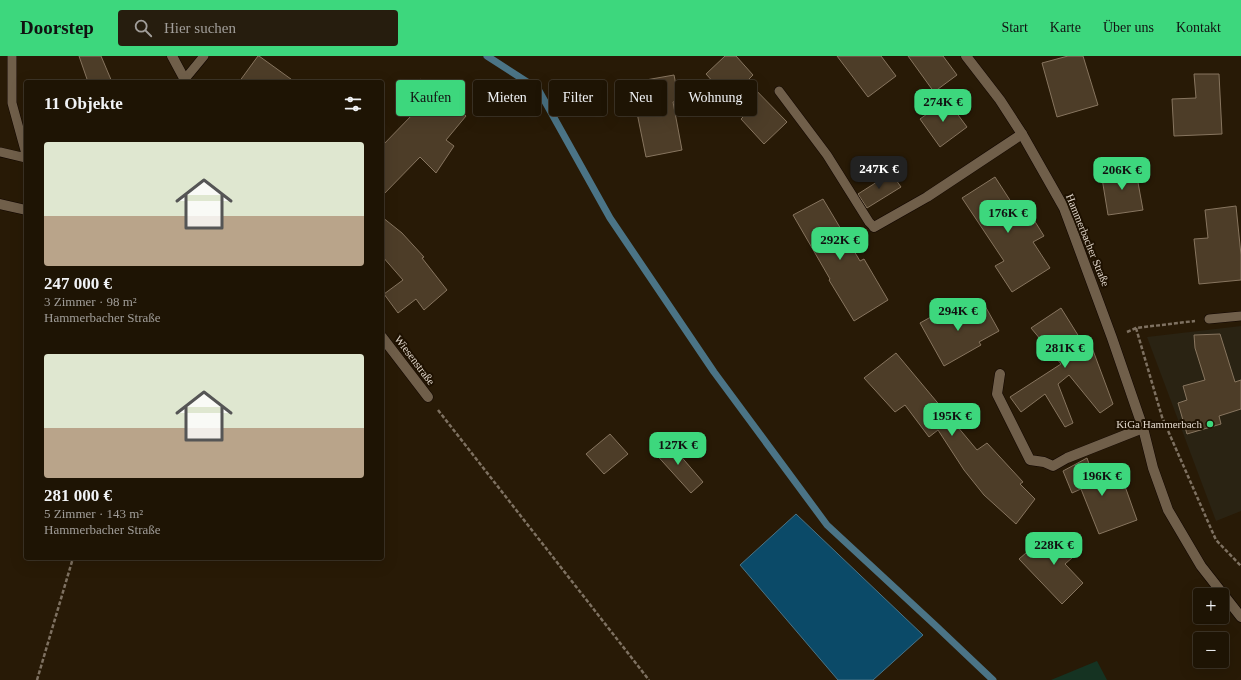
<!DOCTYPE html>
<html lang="de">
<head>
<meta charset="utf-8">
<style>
  :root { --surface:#1e1404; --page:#261d0e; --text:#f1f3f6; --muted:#a19e9a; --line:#3c3326; --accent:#3dd77d }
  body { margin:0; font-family:"Times New Roman",serif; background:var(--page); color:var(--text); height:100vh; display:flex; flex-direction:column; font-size:15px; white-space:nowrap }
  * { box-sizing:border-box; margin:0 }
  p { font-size:13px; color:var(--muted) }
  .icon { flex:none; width:22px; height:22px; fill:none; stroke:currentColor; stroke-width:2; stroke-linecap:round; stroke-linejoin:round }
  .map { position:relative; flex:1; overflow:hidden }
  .details { position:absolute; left:24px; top:24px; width:360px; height:480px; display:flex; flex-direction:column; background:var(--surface); border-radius:4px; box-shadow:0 4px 16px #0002,0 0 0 1px var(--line) }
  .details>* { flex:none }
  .banner { position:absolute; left:396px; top:24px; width:380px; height:36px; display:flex; gap:8px }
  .fabs { position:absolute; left:1193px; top:532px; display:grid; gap:8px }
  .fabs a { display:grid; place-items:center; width:36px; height:36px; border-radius:4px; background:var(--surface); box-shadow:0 4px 16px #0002,0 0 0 1px var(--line); font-size:20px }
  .price { position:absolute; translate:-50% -34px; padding:0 9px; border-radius:8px; background:var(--accent); color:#111; font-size:13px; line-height:26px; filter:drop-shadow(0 1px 2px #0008) }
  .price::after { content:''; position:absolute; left:50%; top:24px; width:12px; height:9px; margin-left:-6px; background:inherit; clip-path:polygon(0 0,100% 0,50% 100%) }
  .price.selected { background:#222; color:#fff }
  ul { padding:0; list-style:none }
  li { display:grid; align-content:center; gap:8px; height:212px; padding:0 20px }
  li span { display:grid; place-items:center; height:124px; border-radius:4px; color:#555 }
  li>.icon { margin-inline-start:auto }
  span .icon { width:72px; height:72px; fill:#fffc; stroke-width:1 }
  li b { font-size:17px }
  h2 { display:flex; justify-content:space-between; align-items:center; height:48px; padding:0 20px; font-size:17px }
  .pill { padding:0 14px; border-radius:4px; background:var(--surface); box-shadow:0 4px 16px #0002,0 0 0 1px var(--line); font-size:14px; line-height:36px }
  .pill.selected { background:var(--accent); color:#111 }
  header { display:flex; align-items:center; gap:24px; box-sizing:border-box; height:56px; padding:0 20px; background:var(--accent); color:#111 }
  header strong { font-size:19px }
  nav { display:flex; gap:22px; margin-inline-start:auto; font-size:14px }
  .search { width:280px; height:36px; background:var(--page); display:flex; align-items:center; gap:10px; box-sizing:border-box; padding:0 14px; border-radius:4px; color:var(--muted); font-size:15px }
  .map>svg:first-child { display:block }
  .education { fill:#2a2313 }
  .green { fill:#153322 }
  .water { fill:#0b4a68; stroke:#4b7486 }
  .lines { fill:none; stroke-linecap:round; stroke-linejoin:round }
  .stream { stroke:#4b7486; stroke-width:7 }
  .building { fill:#4d3d28; stroke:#87755f }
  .lane-casing { stroke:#100500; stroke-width:10 }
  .street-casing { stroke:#100500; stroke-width:11 }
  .secondary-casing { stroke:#100500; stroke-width:11 }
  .path { stroke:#7e7161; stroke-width:2.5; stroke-dasharray:4 2; stroke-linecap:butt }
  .lane { stroke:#705f4a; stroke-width:9 }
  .street { stroke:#705f4a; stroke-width:10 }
  .secondary { stroke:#705f4a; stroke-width:10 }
  .poi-dot { fill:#3dd77d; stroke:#1e1100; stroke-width:1.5 }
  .labels { text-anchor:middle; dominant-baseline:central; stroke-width:4; stroke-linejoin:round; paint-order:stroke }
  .street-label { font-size:11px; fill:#e1d7cb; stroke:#1e1100 }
  .poi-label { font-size:11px; fill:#e1d7cb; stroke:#1e1100; text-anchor:end }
</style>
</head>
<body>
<header>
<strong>Doorstep</strong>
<div class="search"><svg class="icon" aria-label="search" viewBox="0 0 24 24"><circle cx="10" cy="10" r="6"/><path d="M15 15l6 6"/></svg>Hier suchen</div>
<nav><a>Start</a><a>Karte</a><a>Über uns</a><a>Kontakt</a></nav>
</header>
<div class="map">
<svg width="1241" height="624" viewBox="0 0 1241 624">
  <rect width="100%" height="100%" fill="#281a06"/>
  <!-- education -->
  <path class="education" d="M 1241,270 L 1241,455 L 1216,465 L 1147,281 Z"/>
  <!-- green -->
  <path class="green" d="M 1097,605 L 1107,624 L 1051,624 Z"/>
  <!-- water -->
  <path class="water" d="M 796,458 L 923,579 L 873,624 L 838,624 L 740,509 Z"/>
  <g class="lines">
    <!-- stream -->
    <path class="stream" d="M 487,0 L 538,33 L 610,162 L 714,316 L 827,469 L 935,569 L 993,624"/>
  </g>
  <!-- building -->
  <path class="building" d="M 79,0 L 101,0 L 112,26 L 88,26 Z
    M 258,0 L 259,0 L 295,26 L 239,26 Z
    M 725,0 L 736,0 L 753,19 L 747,25 L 787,66 L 764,88 L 741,63 L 744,60 L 706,18 Z
    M 837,0 L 881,0 L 896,20 L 868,41 Z
    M 908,0 L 943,0 L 957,19 L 934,36 Z
    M 1068,0 L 1083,0 L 1098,49 L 1057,61 L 1042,7 Z
    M 1194,18 L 1219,18 L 1222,78 L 1174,80 L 1172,43 L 1196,42 Z
    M 674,19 L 679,44 L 673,46 L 682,94 L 646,101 L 636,52 L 645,50 L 640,25 Z
    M 420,23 L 466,60 L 446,84 L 454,90 L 436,117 L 420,101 L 382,140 L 382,90 L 413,58 L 400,46 Z
    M 947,44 L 967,71 L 940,91 L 920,63 Z
    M 1135,110 L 1143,154 L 1108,159 L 1101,116 Z
    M 891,117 L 901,131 L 867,152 L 858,138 Z
    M 995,121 L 1026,169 L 1034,164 L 1044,180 L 1033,186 L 1050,212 L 1012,236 L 995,210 L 1004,205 L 962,142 Z
    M 823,143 L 860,205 L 864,203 L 888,244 L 854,265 L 829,224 L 830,223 L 793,159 Z
    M 1236,150 L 1241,199 L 1241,224 L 1199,228 L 1194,183 L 1208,182 L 1205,154 Z
    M 382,161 L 402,177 L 424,201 L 422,202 L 447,234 L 424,254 L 416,243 L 398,257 L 384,238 L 403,224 L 382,200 Z
    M 956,247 L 963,260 L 984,248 L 999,275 L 979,286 L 981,289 L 944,310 L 920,267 Z
    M 1061,252 L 1086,292 L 1091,289 L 1113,348 L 1100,357 L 1069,319 L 1058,328 L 1073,367 L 1065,371 L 1045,338 L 1021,356 L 1010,341 L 1061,308 L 1031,272 Z
    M 1220,278 L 1235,326 L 1241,324 L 1241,353 L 1219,360 L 1221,368 L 1187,378 L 1178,347 L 1187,344 L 1183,330 L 1205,324 L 1195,292 L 1194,279 Z
    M 896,297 L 977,394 L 987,387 L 1023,426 L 1020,428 L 1035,443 L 1016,468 L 984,439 L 964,414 L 938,374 L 929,381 L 905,349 L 895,356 L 864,322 Z
    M 610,378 L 628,398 L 604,418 L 586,398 Z
    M 666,383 L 703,426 L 691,437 L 653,395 Z
    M 1087,402 L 1096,427 L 1090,430 L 1121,419 L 1137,464 L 1099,478 L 1081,433 L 1072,437 L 1063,415 Z
    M 1065,476 L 1081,494 L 1065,508 L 1083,527 L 1062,548 L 1019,503 L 1041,484 L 1048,491 Z"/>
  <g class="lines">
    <defs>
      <path id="lane" d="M 12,0 L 12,47 L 26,98
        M 185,23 L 204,0
        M 779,35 L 827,99 L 869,166 L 874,171
        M 0,96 L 26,102
        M 1209,263 L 1241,260"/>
      <path id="street" d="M 172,0 L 186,26
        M 0,148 L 26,154
        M 874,171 L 927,141 L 1022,78
        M 382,281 L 428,341
        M 1000,318 L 997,338 L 1030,404 L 1044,406 L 1053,410 L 1067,402 L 1143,372"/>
      <path id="secondary" d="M 966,0 L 1000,44 L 1022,78 L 1064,152 L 1112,282 L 1143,372 L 1153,412 L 1168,454 L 1201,510 L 1241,561"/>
    </defs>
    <!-- lane casing -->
    <use href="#lane" class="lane-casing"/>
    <!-- street casing -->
    <use href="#street" class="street-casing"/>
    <!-- secondary casing -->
    <use href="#secondary" class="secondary-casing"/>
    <!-- path -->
    <path class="path" d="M 1136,272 L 1162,361 L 1216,484 L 1241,510
      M 1127,276 L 1136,272 L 1195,265
      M 438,354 L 649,624
      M 37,624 L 73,502"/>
    <!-- lane -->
    <use href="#lane" class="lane"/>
    <!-- street -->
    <use href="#street" class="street"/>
    <!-- secondary -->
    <use href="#secondary" class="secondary"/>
  </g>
  <!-- markers -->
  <circle class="poi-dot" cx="1210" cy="368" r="4"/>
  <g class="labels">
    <!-- street labels -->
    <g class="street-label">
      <text transform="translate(1088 184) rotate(68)">Hammerbacher Straße</text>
      <text transform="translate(415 304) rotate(53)">Wiesenstraße</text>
    </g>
    <!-- poi labels -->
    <g class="poi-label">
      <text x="1202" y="368">KiGa Hammerbach</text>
    </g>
  </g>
</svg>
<div class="fabs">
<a>+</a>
<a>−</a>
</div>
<b class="price" style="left:943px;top:67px">274K €</b>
<b class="price selected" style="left:879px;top:134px">247K €</b>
<b class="price" style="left:1122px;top:135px">206K €</b>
<b class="price" style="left:1008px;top:178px">176K €</b>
<b class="price" style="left:840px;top:205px">292K €</b>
<b class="price" style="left:958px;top:276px">294K €</b>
<b class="price" style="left:1065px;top:313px">281K €</b>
<b class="price" style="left:952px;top:381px">195K €</b>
<b class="price" style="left:678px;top:410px">127K €</b>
<b class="price" style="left:1102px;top:441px">196K €</b>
<b class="price" style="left:1054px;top:510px">228K €</b>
<div class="banner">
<a class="pill selected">Kaufen</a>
<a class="pill">Mieten</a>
<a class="pill">Filter</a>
<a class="pill">Neu</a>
<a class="pill">Wohnung</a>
</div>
<section class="details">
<h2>11 Objekte<svg class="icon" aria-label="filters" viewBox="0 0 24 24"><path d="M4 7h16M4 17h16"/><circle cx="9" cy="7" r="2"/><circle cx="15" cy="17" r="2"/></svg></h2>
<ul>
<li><span style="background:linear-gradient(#dfe7d0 60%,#b9a48a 0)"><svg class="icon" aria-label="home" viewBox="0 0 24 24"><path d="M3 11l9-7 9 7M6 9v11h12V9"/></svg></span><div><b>247 000 €</b><p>3 Zimmer · 98 m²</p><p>Hammerbacher Straße</p></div></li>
<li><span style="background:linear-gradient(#dfe7d0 60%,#b9a48a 0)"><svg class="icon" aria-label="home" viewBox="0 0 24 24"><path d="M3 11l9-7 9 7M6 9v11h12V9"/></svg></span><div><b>281 000 €</b><p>5 Zimmer · 143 m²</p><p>Hammerbacher Straße</p></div></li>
</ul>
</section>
</div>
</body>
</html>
